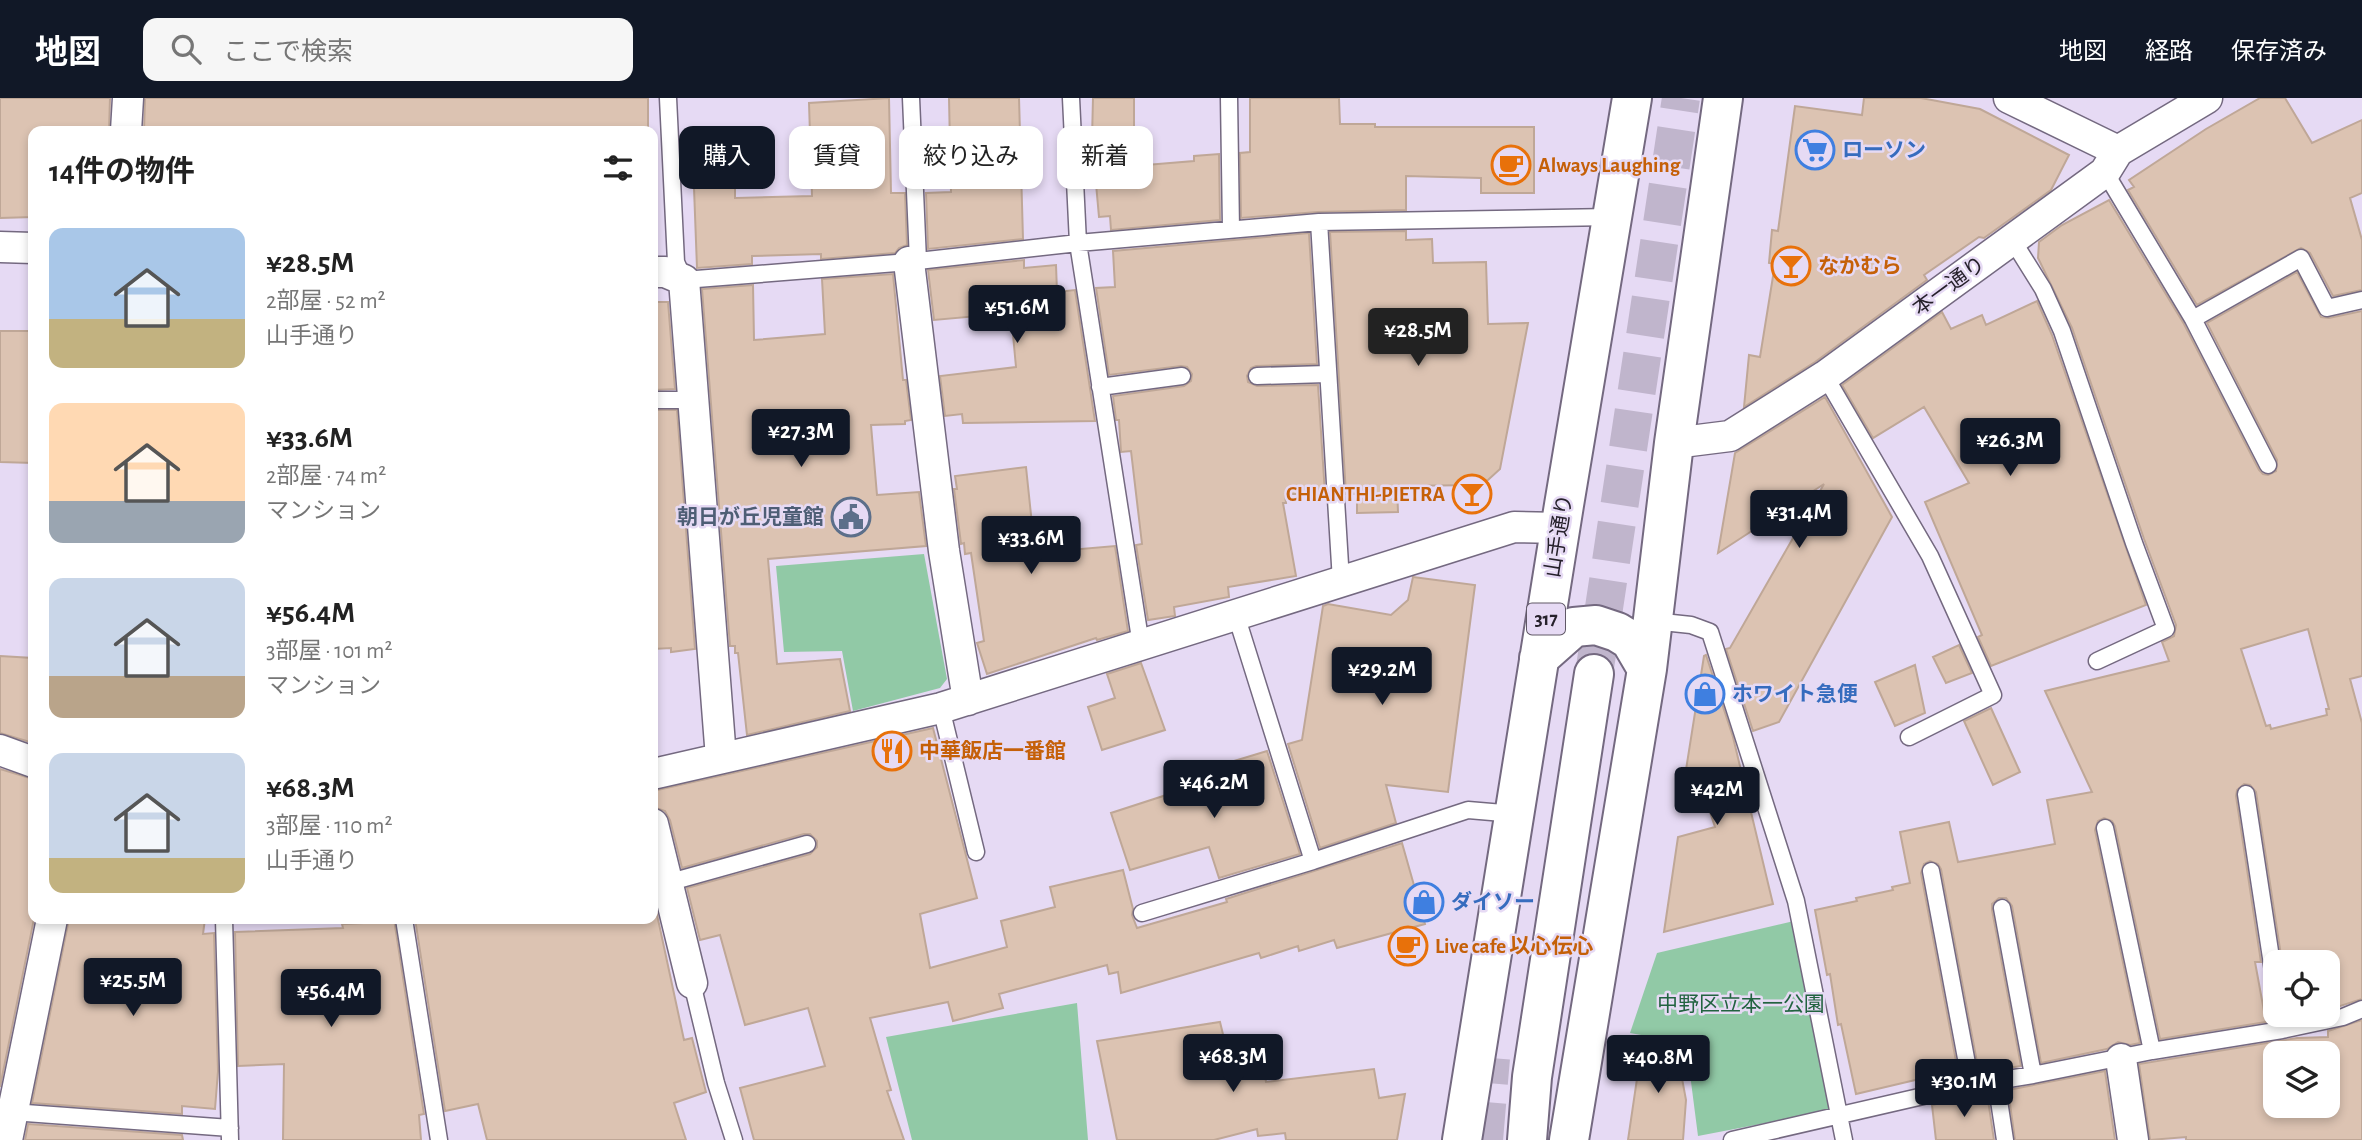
<!DOCTYPE html>
<html lang="ja">
<head>
<meta charset="utf-8">
<style>
  :root { --surface:#fff; --page:#f6f6f6; --text:#222; --muted:#767676; --accent:#111827 }
  body { margin:0; font-family:"Alegreya Sans","Noto Sans JP",sans-serif; background:var(--page); color:var(--text); height:100vh; display:flex; flex-direction:column; font-size:26px; white-space:nowrap }
  * { box-sizing:border-box; margin:0 }
  p { font-size:23px; color:var(--muted) }
  .icon { flex:none; width:38px; height:38px; fill:none; stroke:currentColor; stroke-width:2; stroke-linecap:round; stroke-linejoin:round }
  .map { position:relative; flex:1; overflow:hidden }
  .drawer { position:absolute; left:28px; top:28px; width:630px; height:798px; display:flex; flex-direction:column; background:var(--surface); border-radius:14px; box-shadow:0 4px 10px #0003 }
  .drawer>* { flex:none }
  .hud { position:absolute; left:679px; top:28px; width:665px; height:63px; display:flex; gap:14px }
  .fabs { position:absolute; left:2263px; top:852px; display:grid; gap:14px }
  .fabs a { display:grid; place-items:center; width:77px; height:77px; border-radius:14px; background:var(--surface); box-shadow:0 4px 10px #0003; font-size:35px }
  .price { position:absolute; translate:-50% -60px; padding:0 16px; border-radius:7px; background:var(--accent); color:#fff; font-size:23px; line-height:46px; filter:drop-shadow(0 2px 4px #0008) }
  .price::after { content:''; position:absolute; left:50%; top:42px; width:21px; height:16px; margin-left:-10px; background:inherit; clip-path:polygon(0 0,100% 0,50% 100%) }
  .price.selected { background:#222; color:#fff }
  ul { padding:0; list-style:none }
  li { display:flex; align-items:center; gap:21px; height:175px; padding:0 21px }
  li span { display:grid; place-items:center; flex:none; width:196px; height:140px; border-radius:14px; color:#555 }
  li>.icon { margin-inline-start:auto }
  span .icon { width:84px; height:84px; fill:#fffc; stroke-width:1 }
  li b { font-size:30px }
  h2 { display:flex; justify-content:space-between; align-items:center; height:84px; padding:0 21px; font-size:30px }
  .chip { padding:0 24px; border-radius:14px; background:var(--surface); box-shadow:0 4px 10px #0003; font-size:24px; line-height:63px }
  .chip.selected { background:var(--accent); color:#fff }
  header { display:flex; align-items:center; gap:42px; box-sizing:border-box; height:98px; padding:0 35px; background:var(--accent); color:#fff }
  header strong { font-size:33px }
  nav { display:flex; gap:38px; margin-inline-start:auto; font-size:24px }
  .search { width:490px; height:63px; background:var(--page); display:flex; align-items:center; gap:18px; box-sizing:border-box; padding:0 24px; border-radius:14px; color:var(--muted); font-size:26px }
  .map>svg:first-child { display:block }
  .green { fill:#91c9a6 }
  .building { fill:#dcc3b2; stroke:#bfa797; stroke-width:2; fill-rule:evenodd }
  .lines { fill:none; stroke-linecap:round; stroke-linejoin:round }
  .motorway-tunnel { stroke:#c0b5cc; stroke-width:38; stroke-dasharray:38 19; stroke-linecap:butt }
  .service-casing { stroke:#746980; stroke-width:19 }
  .minor-casing { stroke:#746980; stroke-width:33 }
  .primary-casing { stroke:#746980; stroke-width:42 }
  .motorway-casing { stroke:#746980; stroke-width:42 }
  .service { stroke:#fff; stroke-width:16 }
  .minor { stroke:#fff; stroke-width:30 }
  .primary { stroke:#fff; stroke-width:38 }
  .motorway { stroke:#fff; stroke-width:38 }
  .labels { text-anchor:middle; dominant-baseline:central; stroke-width:5; stroke-linejoin:round; paint-order:stroke }
  .shield { fill:#e6daf4; stroke:#605867; stroke-width:2 }
  .shield-label { font-size:19px; font-weight:bold; fill:#26212b }
  .shop-label { font-size:21px; font-weight:bold; fill:#366cbe; stroke:#e6daf4; text-anchor:start }
  .food-label { font-size:21px; font-weight:bold; fill:#c56008; stroke:#e6daf4; text-anchor:start }
  .street-label { font-size:21px; fill:#26212b; stroke:#e6daf4 }
  .service-label { font-size:21px; font-weight:bold; fill:#4e5e75; stroke:#e6daf4; text-anchor:end }
  .park-label { font-size:21px; fill:#226340; stroke:#e6daf4 }
</style>
</head>
<body>
<header>
<strong>地図</strong>
<div class="search"><svg class="icon" aria-label="search" viewBox="0 0 24 24"><circle cx="10" cy="10" r="6"/><path d="M15 15l6 6"/></svg>ここで検索</div>
<nav><a>地図</a><a>経路</a><a>保存済み</a></nav>
</header>
<div class="map">
<svg width="2362" height="1042" viewBox="0 0 2362 1042">
  <rect width="100%" height="100%" fill="#e6daf4"/>
  <!-- green -->
  <path class="green" d="M 924,456 L 947,581 L 940,590 L 853,613 L 842,553 L 784,554 L 776,468 Z
    M 1794,823 L 1833,1012 L 1698,1038 L 1686,945 L 1630,935 L 1657,855 Z
    M 1077,905 L 1088,1042 L 912,1042 L 886,939 Z"/>
  <!-- building -->
  <path class="building" d="M 0,0 L 110,0 L 109,33 L 33,33 L 33,119 L 0,120 Z
    M 145,0 L 648,0 L 648,33 L 144,33 Z
    M 889,0 L 891,95 L 905,95 L 907,147 L 899,150 L 895,155 L 821,161 L 821,156 L 752,158 L 752,166 L 697,170 L 693,63 L 735,63 L 735,100 L 812,98 L 809,5 Z
    M 949,0 L 1019,0 L 1023,141 L 928,151 L 926,95 L 951,94 Z
    M 1093,0 L 1134,0 L 1134,68 L 1194,63 L 1194,58 L 1219,56 L 1220,122 L 1111,132 L 1110,118 L 1099,119 L 1092,41 Z
    M 1250,0 L 1339,0 L 1340,26 L 1375,26 L 1375,29 L 1534,29 L 1534,95 L 1481,95 L 1481,80 L 1406,78 L 1406,112 L 1318,114 L 1241,120 L 1240,55 L 1250,54 Z
    M 1864,0 L 1921,0 L 1980,11 L 2069,57 L 2051,92 L 1984,140 L 1979,139 L 1924,177 L 1927,182 L 1815,264 L 1744,309 L 1749,257 L 1760,259 L 1775,166 L 1769,165 L 1772,132 L 1778,133 L 1795,8 L 1862,17 Z
    M 2260,0 L 2285,0 L 2312,45 L 2362,22 L 2362,95 L 2350,100 L 2362,142 L 2362,192 L 2333,198 L 2310,155 L 2301,150 L 2197,207 L 2128,92 L 2134,89 L 2129,82 L 2206,31 Z
    M 2109,102 L 2184,226 L 2259,372 L 2263,376 L 2268,377 L 2276,373 L 2277,362 L 2207,225 L 2297,174 L 2321,219 L 2329,220 L 2362,213 L 2362,578 L 2350,581 L 2362,625 L 2362,901 L 2328,912 L 2328,864 L 2282,864 L 2256,694 L 2250,687 L 2244,686 L 2237,692 L 2236,698 L 2261,864 L 2255,864 L 2266,924 L 2160,941 L 2115,728 L 2112,723 L 2104,720 L 2098,723 L 2095,732 L 2140,945 L 2130,947 L 2118,944 L 2107,951 L 2041,965 L 2012,808 L 2006,800 L 1999,800 L 1992,806 L 1992,812 L 2021,968 L 1979,975 L 1941,771 L 1938,766 L 1930,763 L 1924,766 L 1921,775 L 1959,979 L 1929,986 L 1928,979 L 1856,996 L 1841,926 L 1838,927 L 1830,876 L 1827,877 L 1815,812 L 1857,803 L 1856,800 L 1893,792 L 1892,789 L 1910,785 L 1900,734 L 1949,724 L 1958,764 L 2055,746 L 2047,702 L 2092,694 L 2045,593 L 2169,563 L 2162,544 L 2174,538 L 2176,527 L 2144,441 L 2072,230 L 2038,160 L 2039,144 L 2062,127 ZM 2308,531 L 2329,611 L 2326,611 L 2327,617 L 2271,631 L 2270,627 L 2266,628 L 2241,551 Z
    M 1406,133 L 1406,142 L 1432,141 L 1433,165 L 1486,164 L 1488,226 L 1528,225 L 1500,371 L 1488,382 L 1479,387 L 1397,388 L 1398,414 L 1357,415 L 1357,396 L 1346,396 L 1330,134 Z
    M 1309,135 L 1317,266 L 1256,268 L 1251,270 L 1247,278 L 1248,284 L 1257,288 L 1318,287 L 1325,396 L 1285,396 L 1286,405 L 1283,405 L 1296,478 L 1228,489 L 1229,499 L 1174,509 L 1175,518 L 1148,522 L 1136,447 L 1142,446 L 1131,353 L 1121,354 L 1119,322 L 1116,322 L 1113,298 L 1184,288 L 1191,283 L 1192,276 L 1187,269 L 1181,268 L 1109,277 L 1096,190 L 1115,189 L 1113,153 Z
    M 1024,162 L 1024,170 L 1056,167 L 1057,194 L 1075,192 L 1095,323 L 963,325 L 962,316 L 945,318 L 940,278 L 1016,269 L 1011,215 L 934,222 L 928,172 Z
    M 893,176 L 903,282 L 906,282 L 911,322 L 905,323 L 905,326 L 871,327 L 877,397 L 919,394 L 926,448 L 768,461 L 777,566 L 840,561 L 850,613 L 747,637 L 738,555 L 735,555 L 735,548 L 730,548 L 702,191 L 753,187 L 754,242 L 825,236 L 822,181 Z
    M 2037,203 L 2052,237 L 2146,507 L 1991,568 L 1978,539 L 1982,537 L 1925,404 L 1969,385 L 1924,309 L 1873,340 L 1842,287 L 1942,214 L 1951,231 L 1982,217 L 1986,227 Z
    M 653,204 L 668,204 L 675,291 L 653,292 Z
    M 0,233 L 33,233 L 33,365 L 0,364 Z
    M 1825,299 L 1892,419 L 1779,624 L 1753,633 L 1726,551 L 1730,550 L 1824,386 L 1718,455 L 1735,355 Z
    M 653,312 L 677,312 L 695,551 L 671,554 L 671,550 L 653,551 Z
    M 1026,369 L 1035,455 L 1115,448 L 1128,533 L 1097,542 L 1096,540 L 987,576 L 977,545 L 984,543 L 971,455 L 965,456 L 964,445 L 961,446 L 954,391 L 957,391 L 955,378 Z
    M 1413,479 L 1475,487 L 1448,694 L 1386,687 L 1396,725 L 1320,750 L 1288,646 L 1302,642 L 1323,508 L 1328,506 L 1391,517 L 1408,502 Z
    M 1959,547 L 1972,575 L 1946,585 L 1933,559 Z
    M 1706,557 L 1733,639 L 1773,806 L 1664,834 L 1678,739 L 1715,729 L 1697,675 L 1685,678 L 1704,558 Z
    M 0,558 L 33,560 L 33,645 L 0,635 Z
    M 1141,565 L 1165,632 L 1102,652 L 1088,609 L 1115,600 L 1107,576 Z
    M 1915,567 L 1925,615 L 1895,628 L 1875,584 Z
    M 1991,610 L 2020,674 L 1993,687 L 1964,623 Z
    M 933,630 L 977,800 L 920,816 L 930,870 L 1007,849 L 1001,823 L 1055,809 L 1050,789 L 1123,772 L 1133,811 L 1132,817 L 1137,830 L 1227,804 L 1226,801 L 1402,745 L 1425,826 L 1337,850 L 1334,842 L 1299,853 L 1298,848 L 1261,860 L 1259,855 L 1121,895 L 1118,874 L 1109,876 L 1107,867 L 999,896 L 1003,910 L 953,923 L 948,904 L 870,920 L 891,992 L 887,993 L 904,1042 L 754,1042 L 740,990 L 825,968 L 808,910 L 745,927 L 720,837 L 700,842 L 687,790 L 810,756 L 817,749 L 817,743 L 810,736 L 804,736 L 682,770 L 670,722 L 665,713 L 653,709 L 653,693 Z
    M 1267,653 L 1300,756 L 1219,780 L 1209,749 L 1130,772 L 1111,715 L 1194,688 L 1191,676 Z
    M 0,671 L 33,681 L 34,821 L 0,989 Z
    M 653,798 L 684,942 L 692,940 L 706,994 L 674,1005 L 686,1042 L 487,1042 L 478,1006 L 445,1013 L 415,821 L 653,821 Z
    M 69,821 L 205,821 L 203,836 L 214,835 L 218,973 L 215,1011 L 182,1008 L 182,1016 L 32,1005 Z
    M 363,821 L 394,821 L 424,1016 L 419,1017 L 421,1042 L 283,1042 L 284,966 L 238,968 L 235,834 L 343,830 L 342,826 L 363,825 Z
    M 2362,922 L 2362,1042 L 2186,1042 L 2186,1039 L 2150,1042 L 2139,966 L 2297,940 L 2328,939 L 2328,933 ZM 2275,956 L 2328,956 L 2328,1008 L 2275,1008 Z
    M 1220,924 L 1230,965 L 1262,959 L 1266,984 L 1374,971 L 1379,1000 L 1405,996 L 1397,1042 L 1286,1042 L 1285,1035 L 1258,1038 L 1257,1031 L 1214,1042 L 1117,1042 L 1097,943 Z
    M 1643,940 L 1676,948 L 1686,1002 L 1683,1042 L 1628,1042 Z
    M 2105,973 L 2115,1042 L 2015,1042 L 2008,992 Z
    M 1987,995 L 1994,1042 L 1936,1042 L 1932,1007 Z
    M 28,1026 L 182,1037 L 183,1042 L 25,1042 Z"/>
  <g class="lines">
    <!-- motorway-tunnel -->
    <path class="motorway-tunnel" d="M 1594,576 L 1681,0
      M 1484,1042 L 1491,960"/>
    <defs>
      <path id="service" d="M 668,0 L 676,164 L 684,182 L 909,164 L 1078,145 L 1319,124 L 1611,119
        M 911,0 L 918,163
        M 1071,0 L 1078,145 L 1141,547
        M 1229,0 L 1231,131
        M 2105,74 L 2193,221 L 2301,160 L 2327,210 L 2362,202
        M 1319,124 L 1341,483
        M 2013,143 L 2043,191 L 2062,233 L 2134,445 L 2166,531 L 2097,563
        M 2193,221 L 2268,367
        M 1257,278 L 1327,276
        M 1825,278 L 1930,458 L 1993,597 L 1909,639
        M 1100,289 L 1182,278
        M 653,302 L 693,302
        M 1236,517 L 1313,763 L 1468,712 L 1515,716
        M 1653,523 L 1691,527 L 1710,534 L 1796,803 L 1844,1042
        M 941,610 L 976,754
        M 2246,696 L 2275,886
        M 2105,730 L 2152,953
        M 1931,773 L 1971,987
        M 667,785 L 807,746
        M 2002,810 L 2033,977
        M 1142,815 L 1313,763
        M 224,821 L 230,1042
        M 404,821 L 439,1042
        M 692,885 L 716,985 L 734,1042
        M 1996,983 L 2005,1042
        M 12,1014 L 230,1030
        M 1732,1042 L 1971,987 L 2033,977 L 2152,953 L 2282,932 L 2343,919 L 2362,911"/>
      <path id="minor" d="M 2009,0 L 2118,53
        M 126,33 L 128,0
        M 0,149 L 33,150
        M 909,164 L 944,453 L 968,602
        M 653,174 L 665,174 L 684,182 L 721,660
        M 1674,345 L 1730,338 L 1825,278 L 2105,74 L 2118,53 L 2207,0
        M 0,652 L 33,664
        M 653,676 L 941,610 L 1514,429 L 1561,430
        M 653,726 L 692,885
        M 2121,961 L 2133,1042
        M 7,1042 L 52,821"/>
      <path id="primary" d="M 1539,560 L 1574,529 L 1596,527 L 1617,534 L 1630,542 L 1647,571
        M 1462,1042 L 1564,407 L 1632,0
        M 1569,1042 L 1647,571 L 1674,345 L 1723,0"/>
      <path id="motorway" d="M 1527,1042 L 1532,979 L 1594,576"/>
    </defs>
    <!-- service casing -->
    <use href="#service" class="service-casing"/>
    <!-- minor casing -->
    <use href="#minor" class="minor-casing"/>
    <!-- primary casing -->
    <use href="#primary" class="primary-casing"/>
    <!-- motorway casing -->
    <use href="#motorway" class="motorway-casing"/>
    <!-- service -->
    <use href="#service" class="service"/>
    <!-- minor -->
    <use href="#minor" class="minor"/>
    <!-- primary -->
    <use href="#primary" class="primary"/>
    <!-- motorway -->
    <use href="#motorway" class="motorway"/>
  </g>
  <!-- icons -->
  <defs>
    <symbol id="supermarket-ring" viewBox="-11 -11 22 22"><circle r="9.5" fill="#e6daf4" stroke="#3f7fe0" stroke-width="1.5"/><path d="M-6-5.5h2.5l.6 2H6L4.5 2H-2.5L-4.4-4H-6ZM-1.5 3.2a1.3 1.3 0 1 0 .1 0ZM3 3.2a1.3 1.3 0 1 0 .1 0Z" fill="#3f7fe0"/></symbol>
    <symbol id="cafe-ring" viewBox="-11 -11 22 22"><circle r="9.5" fill="#e6daf4" stroke="#e8710a" stroke-width="1.5"/><path d="M-5.5-4.5H6V0H3Q3 3.5 0 3.5H-2.5Q-5.5 3.5-5.5 0ZM3-3.2v2h1.7v-2ZM-6 4.5H4V6H-6Z" fill="#e8710a"/></symbol>
    <symbol id="bar-ring" viewBox="-11 -11 22 22"><circle r="9.5" fill="#e6daf4" stroke="#e8710a" stroke-width="1.5"/><path d="M-6-5H6L.8 .8V4.5H3.5V6h-7V4.5H-.8V.8Z" fill="#e8710a"/></symbol>
    <symbol id="civic-ring" viewBox="-11 -11 22 22"><circle r="9.5" fill="#e6daf4" stroke="#5c6f8a" stroke-width="1.5"/><path d="M-.6-6.5H3V-4.5H.6V-3L4-1V1h2V6H-6V1h2V-1L-.6-3ZM-1.2 2.5V6h2.4V2.5Z" fill="#5c6f8a"/></symbol>
    <symbol id="shop-ring" viewBox="-11 -11 22 22"><circle r="9.5" fill="#e6daf4" stroke="#3f7fe0" stroke-width="1.5"/><path d="M-5-2.5h2.3a2.7 3.5 0 0 1 5.4 0H5L5.5 6h-11ZM-1.5-2.5h3a1.5 2.3 0 0 0-3 0Z" fill="#3f7fe0"/></symbol>
    <symbol id="restaurant-ring" viewBox="-11 -11 22 22"><circle r="9.5" fill="#e6daf4" stroke="#e8710a" stroke-width="1.5"/><path d="M-5-6h1v4h1v-4h1v4h1v-4h1v5L-1.5 .5V6h-2V.5L-5-1ZM5-6V6H3V1.5H1.5Q1.5-4 5-6Z" fill="#e8710a"/></symbol>
  </defs>
  <g fill-rule="evenodd">
    <use href="#supermarket-ring" x="1793" y="30" width="44" height="44"/>
    <use href="#cafe-ring" x="1489" y="45" width="44" height="44"/>
    <use href="#bar-ring" x="1769" y="146" width="44" height="44"/>
    <use href="#bar-ring" x="1450" y="374" width="44" height="44"/>
    <use href="#civic-ring" x="829" y="397" width="44" height="44"/>
    <use href="#shop-ring" x="1683" y="574" width="44" height="44"/>
    <use href="#restaurant-ring" x="870" y="631" width="44" height="44"/>
    <use href="#shop-ring" x="1402" y="782" width="44" height="44"/>
    <use href="#cafe-ring" x="1386" y="826" width="44" height="44"/>
  </g>
  <g class="labels">
    <!-- shield labels -->
    <rect class="shield" x="1527" y="505.5" width="38" height="31" rx="5"/>
    <g class="shield-label">
      <text x="1546" y="521">317</text>
    </g>
    <!-- shop labels -->
    <g class="shop-label">
      <text x="1842" y="52">ローソン</text>
      <text x="1732" y="596">ホワイト急便</text>
      <text x="1451" y="804">ダイソー</text>
    </g>
    <!-- food labels -->
    <g class="food-label">
      <text x="1538" y="67">Always Laughing</text>
      <text x="1818" y="168">なかむら</text>
      <text x="1445" y="396" text-anchor="end">CHIANTHI-PIETRA</text>
      <text x="919" y="653">中華飯店一番館</text>
      <text x="1435" y="848">Live cafe 以心伝心</text>
    </g>
    <!-- street labels -->
    <g class="street-label">
      <text transform="translate(1949 188) rotate(-36)">本一通り</text>
      <text transform="translate(1559 438) rotate(-81)">山手通り</text>
    </g>
    <!-- service labels -->
    <g class="service-label">
      <text x="824" y="419">朝日が丘児童館</text>
    </g>
    <!-- park labels -->
    <g class="park-label">
      <text x="1741" y="906">中野区立本一公園</text>
    </g>
  </g>
</svg>
<div class="fabs">
<a><svg class="icon" aria-label="locate" viewBox="0 0 24 24"><circle cx="12" cy="12" r="6"/><path d="M12 2v4M12 18v4M2 12h4M18 12h4"/></svg></a>
<a><svg class="icon" aria-label="layers" viewBox="0 0 24 24"><path d="M12 4l9 5-9 5-9-5zM3 14l9 5 9-5"/></svg></a>
</div>
<b class="price" style="left:1017px;top:247px">¥51.6M</b>
<b class="price selected" style="left:1418px;top:270px">¥28.5M</b>
<b class="price" style="left:801px;top:371px">¥27.3M</b>
<b class="price" style="left:2010px;top:380px">¥26.3M</b>
<b class="price" style="left:1799px;top:452px">¥31.4M</b>
<b class="price" style="left:1031px;top:478px">¥33.6M</b>
<b class="price" style="left:1382px;top:609px">¥29.2M</b>
<b class="price" style="left:1214px;top:722px">¥46.2M</b>
<b class="price" style="left:1717px;top:729px">¥42M</b>
<b class="price" style="left:133px;top:920px">¥25.5M</b>
<b class="price" style="left:331px;top:931px">¥56.4M</b>
<b class="price" style="left:1233px;top:996px">¥68.3M</b>
<b class="price" style="left:1658px;top:997px">¥40.8M</b>
<b class="price" style="left:1964px;top:1021px">¥30.1M</b>
<div class="hud">
<a class="chip selected">購入</a>
<a class="chip">賃貸</a>
<a class="chip">絞り込み</a>
<a class="chip">新着</a>
</div>
<section class="drawer">
<h2>14件の物件<svg class="icon" aria-label="filters" viewBox="0 0 24 24"><path d="M4 7h16M4 17h16"/><circle cx="9" cy="7" r="2"/><circle cx="15" cy="17" r="2"/></svg></h2>
<ul>
<li><span style="background:linear-gradient(#a9c7e8 65%,#c2b280 0)"><svg class="icon" aria-label="home" viewBox="0 0 24 24"><path d="M3 11l9-7 9 7M6 9v11h12V9"/></svg></span><div><b>¥28.5M</b><p>2部屋 · 52 m²</p><p>山手通り</p></div></li>
<li><span style="background:linear-gradient(#ffd9b3 70%,#9aa5b1 0)"><svg class="icon" aria-label="home" viewBox="0 0 24 24"><path d="M3 11l9-7 9 7M6 9v11h12V9"/></svg></span><div><b>¥33.6M</b><p>2部屋 · 74 m²</p><p>マンション</p></div></li>
<li><span style="background:linear-gradient(#c9d6e8 70%,#b9a48a 0)"><svg class="icon" aria-label="home" viewBox="0 0 24 24"><path d="M3 11l9-7 9 7M6 9v11h12V9"/></svg></span><div><b>¥56.4M</b><p>3部屋 · 101 m²</p><p>マンション</p></div></li>
<li><span style="background:linear-gradient(#c9d6e8 75%,#c2b280 0)"><svg class="icon" aria-label="home" viewBox="0 0 24 24"><path d="M3 11l9-7 9 7M6 9v11h12V9"/></svg></span><div><b>¥68.3M</b><p>3部屋 · 110 m²</p><p>山手通り</p></div></li>
</ul>
</section>
</div>
</body>
</html>
